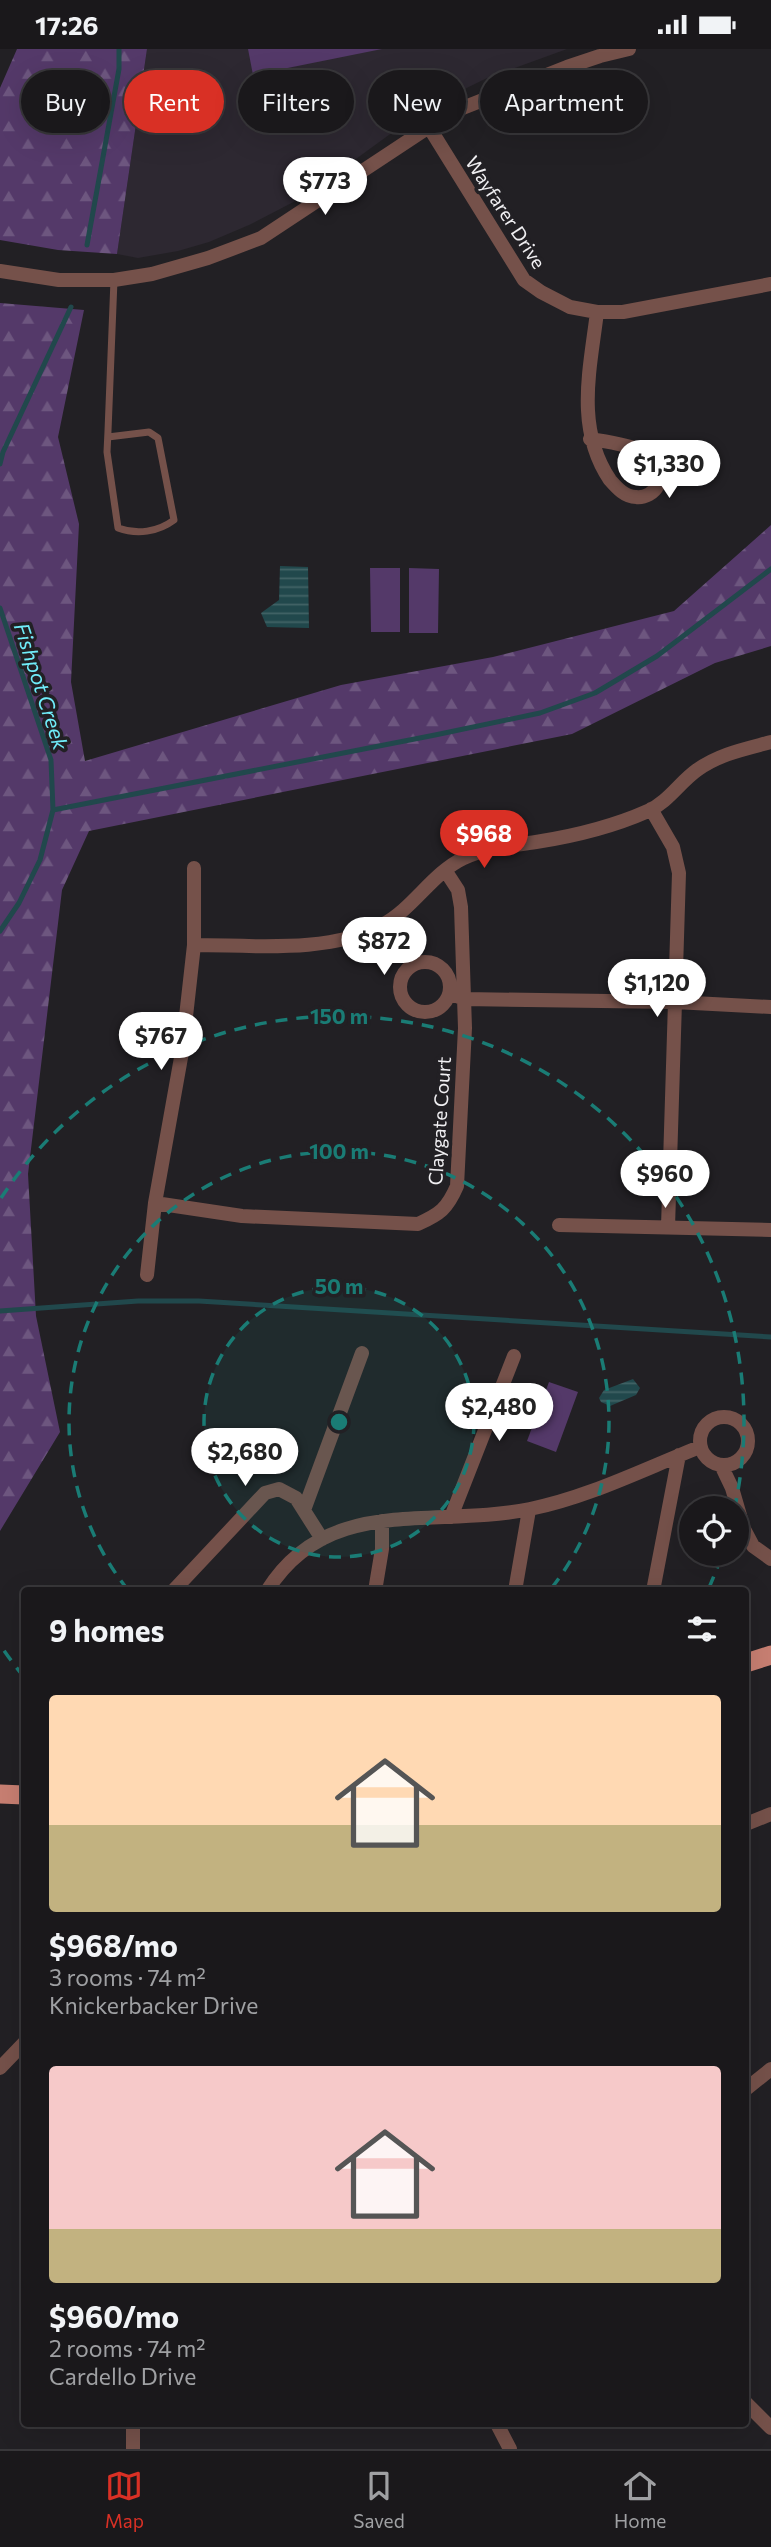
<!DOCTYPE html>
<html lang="en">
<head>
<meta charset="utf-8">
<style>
  :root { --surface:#1a181b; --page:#232124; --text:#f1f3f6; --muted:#9fa0a3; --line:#38373a; --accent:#d93025 }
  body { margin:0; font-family:Commissioner,sans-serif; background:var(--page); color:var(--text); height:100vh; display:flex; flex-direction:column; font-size:26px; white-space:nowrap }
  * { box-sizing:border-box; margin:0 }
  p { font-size:23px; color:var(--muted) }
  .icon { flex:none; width:38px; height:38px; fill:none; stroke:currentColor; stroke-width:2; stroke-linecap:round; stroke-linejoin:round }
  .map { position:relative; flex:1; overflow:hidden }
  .sheet { position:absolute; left:21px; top:1538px; width:728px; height:840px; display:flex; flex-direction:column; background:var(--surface); border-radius:7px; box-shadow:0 7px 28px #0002,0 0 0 2px var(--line) }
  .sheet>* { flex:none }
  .hud { position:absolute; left:21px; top:21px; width:730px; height:63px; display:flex; gap:14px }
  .controls { position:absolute; left:679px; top:1447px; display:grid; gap:14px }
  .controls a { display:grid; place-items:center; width:70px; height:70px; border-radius:50%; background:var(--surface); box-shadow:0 7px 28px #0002,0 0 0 2px var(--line); font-size:35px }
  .price { position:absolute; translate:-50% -60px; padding:0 16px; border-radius:24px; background:#fff; color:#222; font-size:23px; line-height:46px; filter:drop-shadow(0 2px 4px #0008) }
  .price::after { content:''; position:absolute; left:50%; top:42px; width:21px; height:16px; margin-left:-10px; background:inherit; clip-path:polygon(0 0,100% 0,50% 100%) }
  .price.selected { background:var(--accent); color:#fff }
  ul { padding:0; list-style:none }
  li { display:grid; align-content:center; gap:14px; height:371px; padding:0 28px }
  li span { display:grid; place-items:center; height:217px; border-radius:7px; color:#555 }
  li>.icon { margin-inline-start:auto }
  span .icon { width:126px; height:126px; fill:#fffc; stroke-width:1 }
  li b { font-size:30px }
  h2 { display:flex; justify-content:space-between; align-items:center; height:84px; padding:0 28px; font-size:30px }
  .pill { padding:0 24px; border-radius:32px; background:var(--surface); box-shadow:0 7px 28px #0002,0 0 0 2px var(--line); font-size:24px; line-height:63px }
  .pill.selected { background:var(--accent); color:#fff }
  .status { display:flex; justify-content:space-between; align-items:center; height:49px; padding:0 35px; background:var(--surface); direction:ltr }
  .status svg { height:19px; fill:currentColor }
  .tabs { display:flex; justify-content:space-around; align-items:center; height:98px; border-top:2px solid var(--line); background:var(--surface); font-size:19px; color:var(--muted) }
  .tabs a { display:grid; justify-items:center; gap:4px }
  .tabs .selected { color:var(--accent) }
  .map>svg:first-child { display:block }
  .built { fill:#2d2831 }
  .forest { fill:url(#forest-firs) }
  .garden { fill:#543969 }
  .water { fill:url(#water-rules) }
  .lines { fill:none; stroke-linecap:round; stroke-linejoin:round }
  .stream { stroke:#21484c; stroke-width:5 }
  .service { stroke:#75514a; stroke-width:7 }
  .minor { stroke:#75514a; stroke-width:14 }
  .primary { stroke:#c87f72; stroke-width:19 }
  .ring { fill:none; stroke:#1a7c75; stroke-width:3.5; stroke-dasharray:12 9 }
  .labels { text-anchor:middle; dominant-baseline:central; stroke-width:7; stroke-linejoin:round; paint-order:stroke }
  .street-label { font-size:19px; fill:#f0eff2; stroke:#222024 }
  .water-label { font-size:21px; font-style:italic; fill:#70edfa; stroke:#222024 }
  .centre { fill:#1a7c75; stroke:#222024; stroke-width:3.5 }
  .ring-label { font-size:21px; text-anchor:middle; font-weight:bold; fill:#1a7c75; stroke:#222024; stroke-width:7; stroke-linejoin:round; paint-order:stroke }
</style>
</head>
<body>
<div class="status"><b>17:26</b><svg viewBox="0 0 49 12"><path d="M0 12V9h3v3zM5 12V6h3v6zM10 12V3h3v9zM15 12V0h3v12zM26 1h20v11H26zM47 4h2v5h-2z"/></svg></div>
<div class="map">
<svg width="771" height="2400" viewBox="0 0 771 2400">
  <defs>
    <pattern id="forest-firs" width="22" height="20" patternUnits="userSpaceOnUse" patternTransform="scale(1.75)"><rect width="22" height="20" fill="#543969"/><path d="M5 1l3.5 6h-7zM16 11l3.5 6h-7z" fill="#6d567f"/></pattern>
    <pattern id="water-rules" width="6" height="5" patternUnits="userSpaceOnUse" patternTransform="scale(1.75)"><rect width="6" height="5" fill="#21484c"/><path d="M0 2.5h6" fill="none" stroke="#426366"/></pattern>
  </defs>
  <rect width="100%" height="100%" fill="#222024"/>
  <!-- built -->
  <path class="built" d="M 147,0 L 567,0 L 485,30 L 426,59 L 305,147 L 249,176 L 209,193 L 178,202 L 138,209 L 117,205 Z"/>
  <!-- forest -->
  <path class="forest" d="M 17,0 L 147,0 L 117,205 L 58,201 L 0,191 L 0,39 Z
    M 0,254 L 84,261 L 58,388 L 79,475 L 71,633 L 85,712 L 341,636 L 493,608 L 674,562 L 771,476 L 771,597 L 715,614 L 572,685 L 89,782 L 62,841 L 28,1125 L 36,1267 L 60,1383 L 0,1482 Z"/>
  <!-- garden -->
  <path class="garden" d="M 248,0 L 382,0 L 253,26 Z
    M 370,519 L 400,519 L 400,583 L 371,583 Z
    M 409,519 L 439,520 L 438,584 L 409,584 Z
    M 549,1333 L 578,1343 L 556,1403 L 527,1392 Z"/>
  <!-- water -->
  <path class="water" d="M 280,517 L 308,518 L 309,579 L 267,578 L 261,564 L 279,551 Z
    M 633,1330 L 640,1339 L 636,1346 L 610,1357 L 601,1353 L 599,1349 L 604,1341 Z"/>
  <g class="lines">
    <!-- stream -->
    <path class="stream" d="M 87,196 L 119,20 L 119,0
      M 0,415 L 3,403 L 71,258
      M 0,559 L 51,711 L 53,761 L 40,811 L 19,854 L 0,882
      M 53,761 L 435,686 L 540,664 L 595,644 L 657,607 L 771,520
      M 0,1262 L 138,1252 L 199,1252 L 771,1288"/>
    <!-- service -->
    <path class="service" d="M 108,388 L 149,383 L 158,389 L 174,471 C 158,483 137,486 118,479 L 107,403 L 108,382 L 114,231"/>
    <!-- minor -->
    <path class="minor" d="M 429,78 L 524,231 L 541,243 L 570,258 L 597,263 L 623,263 L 771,235
      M 0,222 L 59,231 L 114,231 L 152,225 L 208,209 L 261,189 L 429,78 L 460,60 L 567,18 L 600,7 L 629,0
      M 590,390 C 613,394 677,400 658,436 C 654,444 645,449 636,448 C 625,448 617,439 610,431 C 575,379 590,321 597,263
      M 651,760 L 673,798 L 679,824 L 668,1178
      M 194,896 C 251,896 330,905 382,876 C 413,860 432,824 464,809 C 486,798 512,797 536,793 C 575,787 612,778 648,762 C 668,753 680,733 697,721 C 719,705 745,700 771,693
      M400 938a25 25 0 1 1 50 0a25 25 0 1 1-50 0Z
      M 450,944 L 464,950 L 675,953 L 771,958
      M 155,1154 L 242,1167 L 418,1175 C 440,1165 447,1160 457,1137 L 465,979 L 461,858 L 458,841 L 445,821
      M 559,1176 L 771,1181
      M 147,1226 L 155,1154 L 182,1003 L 194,896 L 194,819
      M700 1392a24 24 0 1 1 48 0a24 24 0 1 1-48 0Z
      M 721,1416 L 732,1439 L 744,1480 L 753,1497 L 771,1510
      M 304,1461 L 362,1304
      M 451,1468 L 514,1307
      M 173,1542 L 265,1444 L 279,1440 L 296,1449 L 322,1490
      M 267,1542 C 328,1444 435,1480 530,1460 C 589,1448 644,1420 700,1398
      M 375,1542 L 382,1500 L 382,1472
      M 515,1542 L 529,1461
      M 653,1542 L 679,1406
      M 746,1775 L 771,1765
      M 0,2019 L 24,1994
      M 746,2040 L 771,2020
      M 746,2354 L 771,2379
      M 497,2375 L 510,2400
      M 133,2400 L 133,2375"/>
    <!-- primary -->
    <path class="primary" d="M 746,1614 L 771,1606
      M 0,1745 L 24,1746"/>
  </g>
  <!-- distance rings -->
  <circle cx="339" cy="1373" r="135" fill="#1a7c75" fill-opacity=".12"/>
  <g class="ring">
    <circle cx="339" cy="1373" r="135"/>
    <path d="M128 1541A270 270 0 1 1 550 1541"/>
    <path d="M721 1508A405 405 0 0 1 708 1541M24 1628A405 405 0 0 1 1 1597M1 1149A405 405 0 0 1 735 1457"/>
  </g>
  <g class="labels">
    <!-- street labels -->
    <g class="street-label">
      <text transform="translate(506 163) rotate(57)">Wayfarer Drive</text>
      <text transform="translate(439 1072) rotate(-86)">Claygate Court</text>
    </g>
    <!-- water labels -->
    <g class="water-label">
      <text transform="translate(42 637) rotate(72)">Fishpot Creek</text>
    </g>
  </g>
  <circle cx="339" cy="1373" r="10" class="centre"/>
  <g class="ring-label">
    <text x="339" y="975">150 m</text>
    <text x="339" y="1110">100 m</text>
    <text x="339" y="1245">50 m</text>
  </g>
</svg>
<div class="controls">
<a><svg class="icon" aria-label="locate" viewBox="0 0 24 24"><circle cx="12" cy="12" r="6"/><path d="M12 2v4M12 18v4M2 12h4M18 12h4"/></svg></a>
</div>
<b class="price" style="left:325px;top:168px">$773</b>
<b class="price" style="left:669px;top:451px">$1,330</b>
<b class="price selected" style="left:484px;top:821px">$968</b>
<b class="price" style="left:384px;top:928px">$872</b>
<b class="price" style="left:657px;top:970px">$1,120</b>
<b class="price" style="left:161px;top:1023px">$767</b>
<b class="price" style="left:665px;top:1161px">$960</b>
<b class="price" style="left:499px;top:1394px">$2,480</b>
<b class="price" style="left:245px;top:1439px">$2,680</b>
<div class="hud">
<a class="pill">Buy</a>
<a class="pill selected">Rent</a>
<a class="pill">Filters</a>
<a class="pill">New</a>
<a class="pill">Apartment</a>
</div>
<section class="sheet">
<h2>9 homes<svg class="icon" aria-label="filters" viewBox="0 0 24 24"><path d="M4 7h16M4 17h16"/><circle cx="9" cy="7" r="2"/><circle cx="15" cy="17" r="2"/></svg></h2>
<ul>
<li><span style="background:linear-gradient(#ffd9b3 60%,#c2b280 0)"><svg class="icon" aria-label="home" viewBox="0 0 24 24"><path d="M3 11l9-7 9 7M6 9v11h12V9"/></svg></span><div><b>$968/mo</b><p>3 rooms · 74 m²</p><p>Knickerbacker Drive</p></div></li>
<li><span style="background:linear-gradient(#f6c9c9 75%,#c2b280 0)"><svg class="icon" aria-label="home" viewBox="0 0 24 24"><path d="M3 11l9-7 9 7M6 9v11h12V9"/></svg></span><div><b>$960/mo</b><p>2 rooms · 74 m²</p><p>Cardello Drive</p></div></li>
</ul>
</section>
</div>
<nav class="tabs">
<a class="selected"><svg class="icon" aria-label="map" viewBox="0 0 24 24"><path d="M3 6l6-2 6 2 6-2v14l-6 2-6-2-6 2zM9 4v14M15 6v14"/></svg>Map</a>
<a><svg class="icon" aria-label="saved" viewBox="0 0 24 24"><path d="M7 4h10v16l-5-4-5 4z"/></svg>Saved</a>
<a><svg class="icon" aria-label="home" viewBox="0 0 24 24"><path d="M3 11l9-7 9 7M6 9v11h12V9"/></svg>Home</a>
</nav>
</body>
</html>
